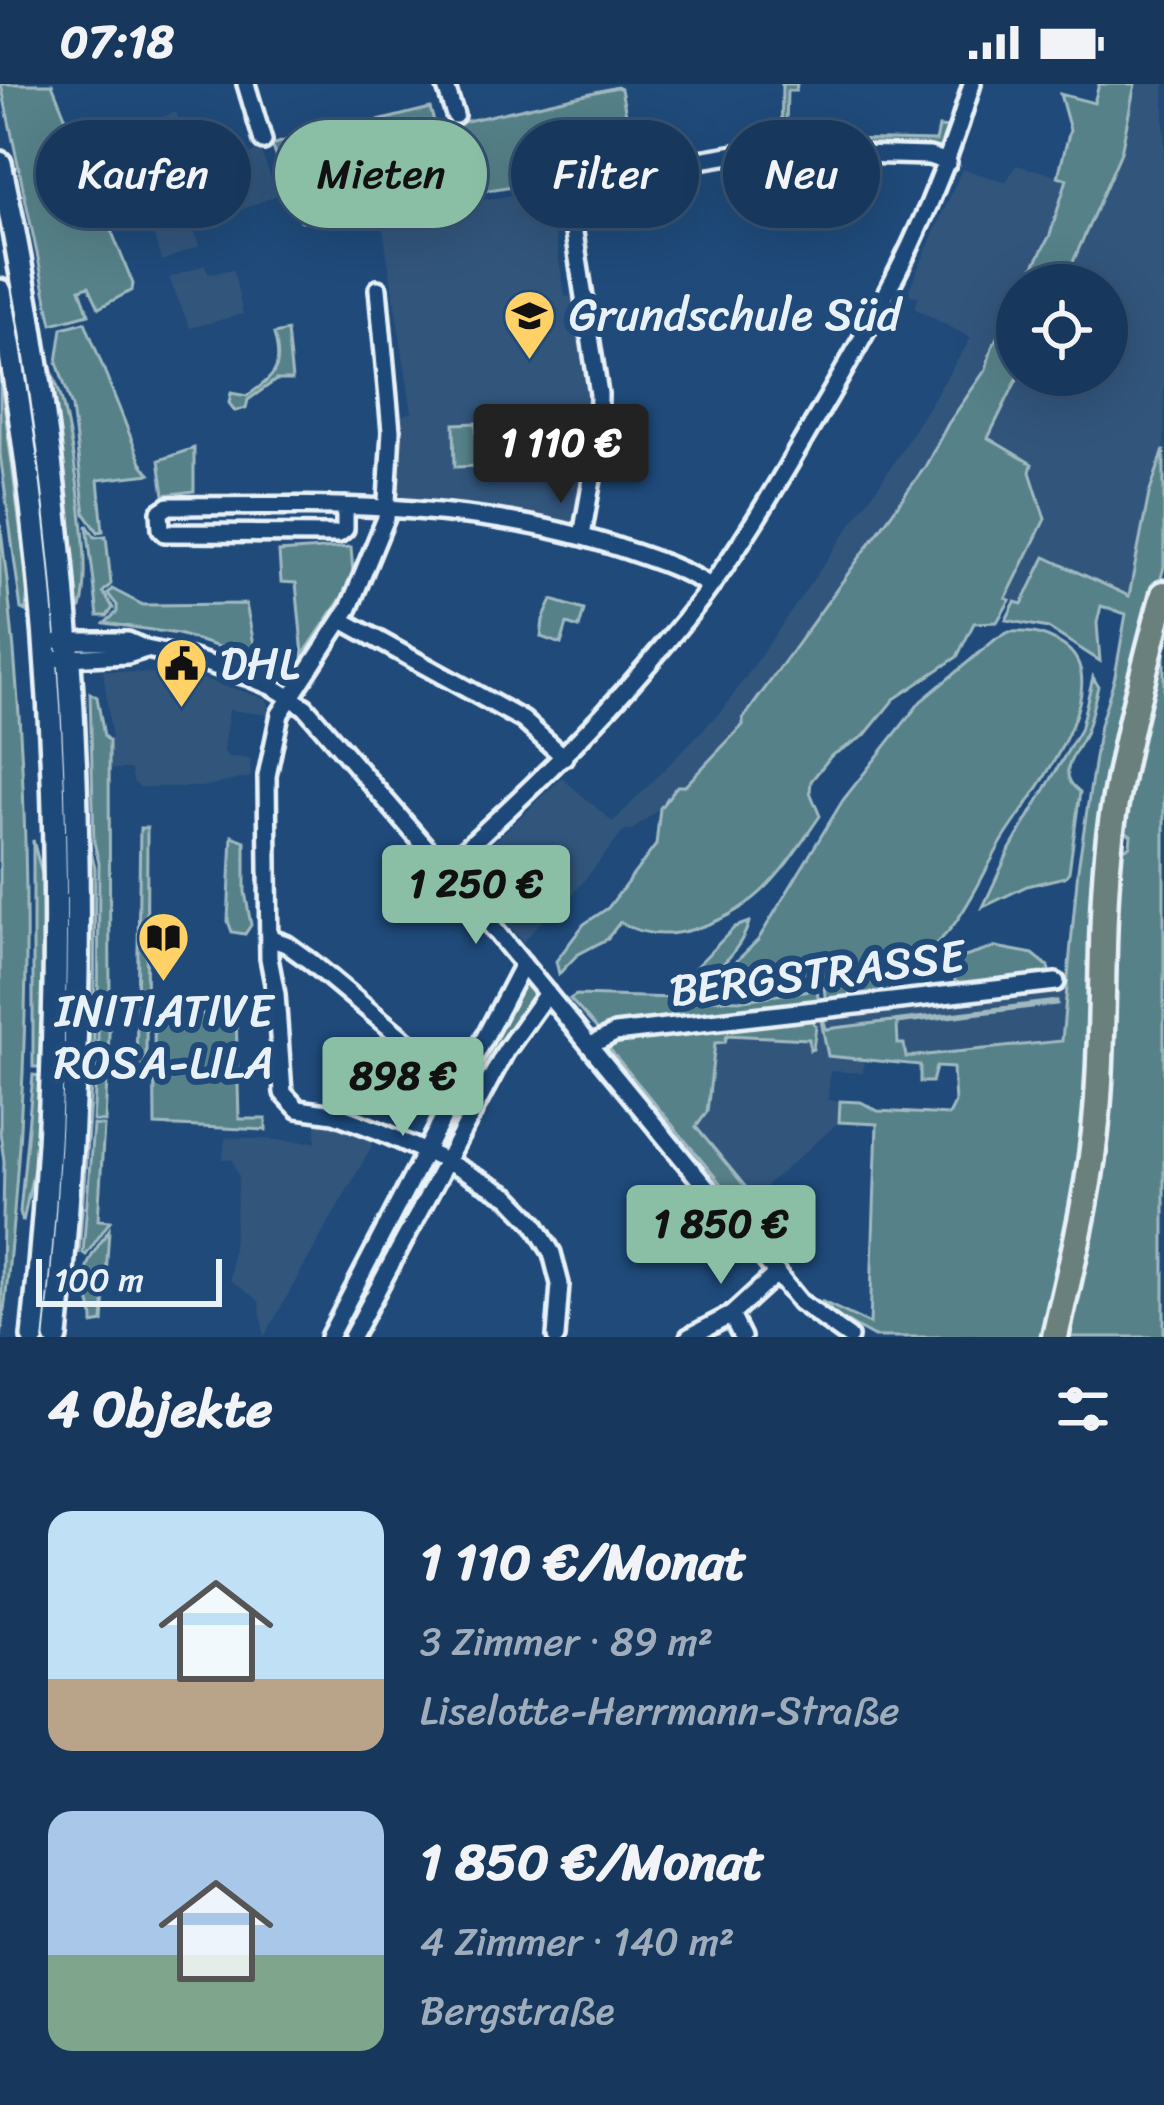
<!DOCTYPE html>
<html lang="de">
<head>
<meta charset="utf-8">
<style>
  :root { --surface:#17385c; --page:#203f62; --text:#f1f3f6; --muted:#9eacbb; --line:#365272; --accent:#8abfa5 }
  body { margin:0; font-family:Sriracha,sans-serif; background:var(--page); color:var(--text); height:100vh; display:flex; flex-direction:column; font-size:45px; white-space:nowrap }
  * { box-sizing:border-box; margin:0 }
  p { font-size:39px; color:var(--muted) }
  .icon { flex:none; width:66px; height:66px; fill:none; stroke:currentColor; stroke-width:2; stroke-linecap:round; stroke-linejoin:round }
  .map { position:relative; height:1253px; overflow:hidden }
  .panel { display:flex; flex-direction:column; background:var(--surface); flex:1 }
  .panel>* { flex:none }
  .top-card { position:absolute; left:36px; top:36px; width:1092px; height:108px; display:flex; gap:24px }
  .buttons { position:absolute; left:996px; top:180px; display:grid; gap:24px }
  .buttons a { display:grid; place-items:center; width:132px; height:132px; border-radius:50%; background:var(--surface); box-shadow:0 12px 48px #0002,0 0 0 3px var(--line); font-size:60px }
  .scale { position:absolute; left:36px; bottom:30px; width:186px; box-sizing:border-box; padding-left:12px; border:6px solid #e8f1f8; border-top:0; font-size:33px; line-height:42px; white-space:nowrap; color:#e8f1f8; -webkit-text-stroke:9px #1f4a7a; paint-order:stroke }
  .price { position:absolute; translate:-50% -102px; padding:0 27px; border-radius:12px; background:var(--accent); color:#111; font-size:39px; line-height:78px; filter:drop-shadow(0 3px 6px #0008) }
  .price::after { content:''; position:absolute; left:50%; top:72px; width:36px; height:27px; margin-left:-18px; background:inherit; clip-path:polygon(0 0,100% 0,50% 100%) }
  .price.selected { background:#222; color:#fff }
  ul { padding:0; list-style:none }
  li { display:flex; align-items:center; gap:36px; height:300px; padding:0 48px }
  li span { display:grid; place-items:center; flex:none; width:336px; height:240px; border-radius:24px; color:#555 }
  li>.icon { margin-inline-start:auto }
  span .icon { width:144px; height:144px; fill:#fffc; stroke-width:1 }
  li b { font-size:51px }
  h2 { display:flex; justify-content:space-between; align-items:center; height:144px; padding:0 48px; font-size:51px }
  .pill { padding:0 42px; border-radius:54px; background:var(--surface); box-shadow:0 12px 48px #0002,0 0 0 3px var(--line); font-size:42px; line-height:108px }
  .pill.selected { background:var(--accent); color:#111 }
  .status { display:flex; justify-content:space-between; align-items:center; height:84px; padding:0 60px; background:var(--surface); direction:ltr }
  .status svg { height:33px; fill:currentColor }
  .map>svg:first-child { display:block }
  .built { fill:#32557c }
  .green { fill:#578188; stroke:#a0b9c0; stroke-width:3 }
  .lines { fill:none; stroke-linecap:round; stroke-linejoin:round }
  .minor-casing { stroke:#e8f1f8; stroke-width:24 }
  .secondary-casing { stroke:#e8f1f8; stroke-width:30 }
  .primary-casing { stroke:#e8f1f8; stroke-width:33 }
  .minor { stroke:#1f4a7a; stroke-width:15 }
  .secondary { stroke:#1f4a7a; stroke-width:21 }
  .primary { stroke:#6a807d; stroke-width:24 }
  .labels { text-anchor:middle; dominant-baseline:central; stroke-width:12; stroke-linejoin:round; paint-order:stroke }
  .poi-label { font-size:45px; fill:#e8f1f8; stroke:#1f4a7a; text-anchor:start }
  .street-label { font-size:45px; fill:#e8f1f8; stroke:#1f4a7a }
</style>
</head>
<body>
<div class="status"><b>07:18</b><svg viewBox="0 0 49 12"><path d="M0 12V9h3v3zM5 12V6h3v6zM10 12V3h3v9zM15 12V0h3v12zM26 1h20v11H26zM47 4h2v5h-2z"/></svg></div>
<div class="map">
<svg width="1164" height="1253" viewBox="0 0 1164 1253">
  <rect width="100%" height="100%" fill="#1f4a7a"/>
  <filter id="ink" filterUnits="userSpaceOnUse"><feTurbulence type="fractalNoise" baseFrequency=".00833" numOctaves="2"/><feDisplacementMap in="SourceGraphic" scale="24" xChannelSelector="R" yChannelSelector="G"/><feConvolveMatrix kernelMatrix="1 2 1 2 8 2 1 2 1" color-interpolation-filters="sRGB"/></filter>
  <g filter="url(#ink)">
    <!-- built -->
    <path class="built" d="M 1135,0 L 1164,0 L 1164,366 L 1149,410 L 1129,513 L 1046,473 L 1022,520 L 1005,515 L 1045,434 L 1030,388 L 988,355 L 1019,291 L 1107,291 L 1107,201 L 1063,201 L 1121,68 Z
      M 176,28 L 200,90 L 260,66 L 278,111 L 193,145 L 199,162 L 162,177 L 120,50 Z
      M 1016,81 L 1068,94 L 1060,126 L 1024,201 L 1017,201 L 1017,215 L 992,263 L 986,285 L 948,340 L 925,383 L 743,635 L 743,641 L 685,703 L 677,702 L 660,724 L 634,745 L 623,748 L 573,810 L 551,827 L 523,858 L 471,796 L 470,780 L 562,694 L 613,738 L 725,623 L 889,386 L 971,254 L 914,224 L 919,213 L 907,210 L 962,85 L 1006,98 Z
      M 538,107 L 549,115 L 565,213 L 573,213 L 591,314 L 591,356 L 579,438 L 576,441 L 513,427 L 403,414 L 397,409 L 398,332 L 412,329 L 381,132 Z
      M 205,181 L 209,190 L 233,185 L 243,230 L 190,244 L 169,194 Z
      M 103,586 L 196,593 L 267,615 L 269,631 L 229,626 L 224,668 L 228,673 L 250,674 L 251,693 L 202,703 L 140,703 L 134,699 L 130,685 L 109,685 L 111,650 Z
      M 1065,901 L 1062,957 L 905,973 L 898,961 L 896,939 L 1057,920 L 825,945 L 822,934 L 828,972 L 864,974 L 863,989 L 830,987 L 828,1016 L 840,1017 L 839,1038 L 753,1114 L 696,1042 L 707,1028 L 715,958 L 726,951 L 809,955 L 807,931 Z
      M 328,1034 L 377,1053 L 264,1253 L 259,1217 L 230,1196 L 239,1093 L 233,1076 L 223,1075 L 225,1053 L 316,1058 L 316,1036 Z"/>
    <!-- green -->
    <path class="green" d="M 1,0 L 52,0 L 133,200 L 132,206 L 99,224 L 89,202 L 80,205 L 89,230 L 52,240 Z
      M 782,0 L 797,0 L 796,7 L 787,7 L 786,43 L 797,44 L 797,54 L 936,57 L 939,43 L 949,44 L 938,67 L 781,64 Z
      M 1099,0 L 1135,0 L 1121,68 L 1063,201 L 1024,201 L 1050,151 L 1067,95 L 1058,92 L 1070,46 L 1060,10 L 1094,19 Z
      M 617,3 L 621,5 L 636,81 L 341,131 L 301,137 L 272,61 L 324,44 L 366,40 L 430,24 L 436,44 Z
      M 1017,215 L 1019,291 L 988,354 L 1032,380 L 1030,388 L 1045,435 L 1006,514 L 1010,516 L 997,538 L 974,539 L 957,573 L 894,615 L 864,652 L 831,672 L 811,697 L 810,708 L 820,732 C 782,787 759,827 691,846 C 666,853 643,852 620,838 L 607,855 L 577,871 L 559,890 L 556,877 L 584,840 L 608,824 L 656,761 L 660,724 L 677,702 L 685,702 L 743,641 L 743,635 L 925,383 L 948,340 L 986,285 L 992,263 Z
      M 85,238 L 141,379 L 150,390 L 98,396 L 103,447 L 98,448 L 85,430 L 72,323 L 57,278 L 62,244 Z
      M 287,247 L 292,296 L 276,296 L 248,316 L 246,324 L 235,327 L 229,319 L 231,309 L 247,312 C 275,292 284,285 274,250 Z
      M 49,276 C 52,292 60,305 63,321 C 73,367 94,482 81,524 L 78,525 L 76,516 L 46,277 Z
      M 0,288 L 28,505 L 26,527 L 21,525 L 0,370 Z
      M 476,339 L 478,382 L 455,383 L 454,340 Z
      M 194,364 L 194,407 L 164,411 L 159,376 Z
      M 1164,366 L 1164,483 L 1137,582 L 1082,1088 L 1046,1253 L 874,1253 L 838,1233 L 821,1217 L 870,1240 L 877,1040 L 839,1038 L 840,1017 L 861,1018 L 878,1027 L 949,1031 L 955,1019 L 953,984 L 936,983 L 932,998 L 920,998 L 920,981 L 828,972 L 821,936 L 823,933 L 826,945 L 1057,917 L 1057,920 L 897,939 L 898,960 L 904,960 L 906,973 L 1062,957 L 1078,785 L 1100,641 L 1115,592 L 1126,530 L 1101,522 L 1097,539 L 1100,577 L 1048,544 L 1006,536 L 1015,518 L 1022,520 L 1045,473 L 1129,512 L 1149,410 Z
      M 0,438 C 35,707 34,983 1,1253 L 4,1077 L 0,1048 Z
      M 87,441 L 95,453 L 106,452 L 111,500 L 103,508 L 113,524 L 107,532 L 98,532 Z
      M 351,463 L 353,489 L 346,507 L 303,571 L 296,499 L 281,498 L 279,468 Z
      M 112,505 L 143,521 L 246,520 L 257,575 L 178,550 L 105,539 L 117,528 L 117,521 L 108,510 Z
      M 552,516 L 584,526 L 579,544 L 567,540 L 561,560 L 541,553 L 543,536 Z
      M 1164,543 L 1164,1253 L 1064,1253 L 1118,767 L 1130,762 L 1131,751 L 1120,744 Z
      M 1009,548 C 1029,547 1043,549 1061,560 C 1122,596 1032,711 1006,751 C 978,794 959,860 906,877 L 739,906 L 707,906 L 758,856 L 843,716 L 921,617 L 997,554 Z
      M 1093,593 L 1098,602 C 1094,618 1091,634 1085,650 C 1076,671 1054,689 1080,708 L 1069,788 L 1065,793 L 1027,802 L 983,823 L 1010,765 L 1080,646 Z
      M 90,609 L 97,613 L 104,652 L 109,657 L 110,929 L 105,1038 L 93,1037 L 98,961 L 99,779 L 94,758 Z
      M 140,744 L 147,744 L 146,986 L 136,988 Z
      M 232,752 L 245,757 L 245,808 L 251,841 L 245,850 L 232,848 L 228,837 Z
      M 33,756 L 43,794 L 41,983 L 33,983 Z
      M 90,763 L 95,784 L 94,961 L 79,1170 L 89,960 Z
      M 749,838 C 742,864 711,902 682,897 L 735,843 Z
      M 996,863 L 1033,870 L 1048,882 L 1050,892 L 956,903 L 952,877 Z
      M 878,893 L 882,912 L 826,919 L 824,903 Z
      M 523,898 L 535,911 L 498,965 L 444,1068 L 435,1064 Z
      M 817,905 L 819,920 L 599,947 L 570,915 L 576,911 L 743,916 Z
      M 236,929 L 239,1035 L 266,1035 L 266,1046 L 155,1041 L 154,931 Z
      M 807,931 L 816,942 L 813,965 L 810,966 L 809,955 L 727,951 L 725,958 L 715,959 L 707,1028 L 696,1043 L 763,1124 L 754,1126 L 735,1117 L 607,962 L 616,952 Z
      M 33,991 L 40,992 L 36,1074 L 23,1138 L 20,1128 Z
      M 93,1041 L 104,1042 L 98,1136 L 110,1137 L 86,1171 L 83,1169 Z
      M 429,1074 L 438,1079 L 348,1253 L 335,1253 Z
      M 109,1146 L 103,1238 L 93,1240 C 94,1224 87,1215 85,1200 C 83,1179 98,1163 109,1146 Z"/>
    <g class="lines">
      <defs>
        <path id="minor" d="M 246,0 L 263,57
          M 445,0 L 455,31
          M 378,205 L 391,347 L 386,434 L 349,524 L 280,630 L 267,692 L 269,874 L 276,910 L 283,1009 L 298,1025 L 334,1030 L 379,1047 L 444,1076 L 509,1113 L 534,1139 L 552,1169 L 560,1200 L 556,1253
          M 345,422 L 345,445 L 339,450 L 165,449 L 161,445 L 160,428 L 169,422 C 322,421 479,416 626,466 C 655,476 684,485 710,502
          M 582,452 L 598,361 L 599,310 L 568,110 L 571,98 L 753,67 L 929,72 L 948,78
          M 342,536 L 523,636 L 564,673
          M 60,557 L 128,557 L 146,565 L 190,574 L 246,592 L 273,603 L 305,623 L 444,784 L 800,1218 L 849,1253
          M 47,575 L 127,571 L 146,565
          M 444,784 C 538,701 625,614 702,514 C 749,452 788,381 828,314 C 890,208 938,118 972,0
          M 269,854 L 286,860 L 311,878 L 460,1002
          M 591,961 L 615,949 L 1056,898
          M 731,1231 L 742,1253
          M 329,1253 L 523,880
          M 352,1253 L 505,968 L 547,909
          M 689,1253 L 731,1231 L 777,1189"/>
        <path id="secondary" d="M 0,79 C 83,465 95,861 56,1253
          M 0,207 C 63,552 70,905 33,1253"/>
        <path id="primary" d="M 1055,1253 C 1072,1178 1091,1104 1097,1027 C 1105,936 1099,844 1110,752 C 1121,670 1143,590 1164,510"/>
      </defs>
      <!-- minor casing -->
      <use href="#minor" class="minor-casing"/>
      <!-- secondary casing -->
      <use href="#secondary" class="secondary-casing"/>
      <!-- primary casing -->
      <use href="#primary" class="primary-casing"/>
      <!-- minor -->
      <use href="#minor" class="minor"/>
      <!-- secondary -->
      <use href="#secondary" class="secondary"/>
      <!-- primary -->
      <use href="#primary" class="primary"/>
    </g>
  </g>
  <!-- icons -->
  <defs>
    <symbol id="school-pin" viewBox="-11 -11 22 30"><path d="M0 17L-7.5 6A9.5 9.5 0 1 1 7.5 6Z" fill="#ffd166" stroke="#1f4a7a"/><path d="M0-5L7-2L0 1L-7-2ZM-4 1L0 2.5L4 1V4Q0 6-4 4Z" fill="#111"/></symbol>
    <symbol id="civic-pin" viewBox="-11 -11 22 30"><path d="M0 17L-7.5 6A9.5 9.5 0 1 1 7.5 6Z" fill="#ffd166" stroke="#1f4a7a"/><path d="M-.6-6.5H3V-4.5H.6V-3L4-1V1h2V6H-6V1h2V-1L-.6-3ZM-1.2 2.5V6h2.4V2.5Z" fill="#111"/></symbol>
    <symbol id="library-pin" viewBox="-11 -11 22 30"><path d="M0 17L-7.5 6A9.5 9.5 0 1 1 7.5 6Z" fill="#ffd166" stroke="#1f4a7a"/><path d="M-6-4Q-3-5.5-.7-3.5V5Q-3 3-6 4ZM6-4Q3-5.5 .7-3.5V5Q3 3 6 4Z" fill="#111"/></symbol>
  </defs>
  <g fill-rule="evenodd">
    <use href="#school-pin" x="500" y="202" width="59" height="81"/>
    <use href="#civic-pin" x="152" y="550" width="59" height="81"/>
    <use href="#library-pin" x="134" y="824" width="59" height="81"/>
  </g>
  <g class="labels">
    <!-- poi labels -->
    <g class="poi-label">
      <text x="569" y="231">Grundschule Süd</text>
      <text x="220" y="580">DHL</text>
      <text x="164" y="927" text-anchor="middle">INITIATIVE<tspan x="164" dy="52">ROSA-LILA</tspan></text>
    </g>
    <!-- street labels -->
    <g class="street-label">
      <text transform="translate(817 889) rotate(-7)">BERGSTRASSE</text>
    </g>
  </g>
</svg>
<div class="buttons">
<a><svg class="icon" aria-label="locate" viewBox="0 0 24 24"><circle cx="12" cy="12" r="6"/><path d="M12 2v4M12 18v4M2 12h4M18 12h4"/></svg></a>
</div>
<div class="scale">100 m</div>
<b class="price selected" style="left:561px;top:422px">1 110 €</b>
<b class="price" style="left:476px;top:863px">1 250 €</b>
<b class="price" style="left:403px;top:1055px">898 €</b>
<b class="price" style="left:721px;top:1203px">1 850 €</b>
<div class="top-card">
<a class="pill">Kaufen</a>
<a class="pill selected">Mieten</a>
<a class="pill">Filter</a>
<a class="pill">Neu</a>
</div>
</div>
<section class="panel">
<h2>4 Objekte<svg class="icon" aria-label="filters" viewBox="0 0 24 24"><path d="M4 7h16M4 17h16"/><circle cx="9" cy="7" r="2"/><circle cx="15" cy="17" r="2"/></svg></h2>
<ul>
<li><span style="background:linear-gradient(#bfe0f5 70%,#b9a48a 0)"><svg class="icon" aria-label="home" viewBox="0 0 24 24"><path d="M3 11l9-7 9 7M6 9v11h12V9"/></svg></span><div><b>1 110 €/Monat</b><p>3 Zimmer · 89 m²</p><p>Liselotte-Herrmann-Straße</p></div></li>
<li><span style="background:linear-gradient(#a9c7e8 60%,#7fa58c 0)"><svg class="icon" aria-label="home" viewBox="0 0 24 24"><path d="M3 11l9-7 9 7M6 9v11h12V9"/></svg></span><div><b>1 850 €/Monat</b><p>4 Zimmer · 140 m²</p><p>Bergstraße</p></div></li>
</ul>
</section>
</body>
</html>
